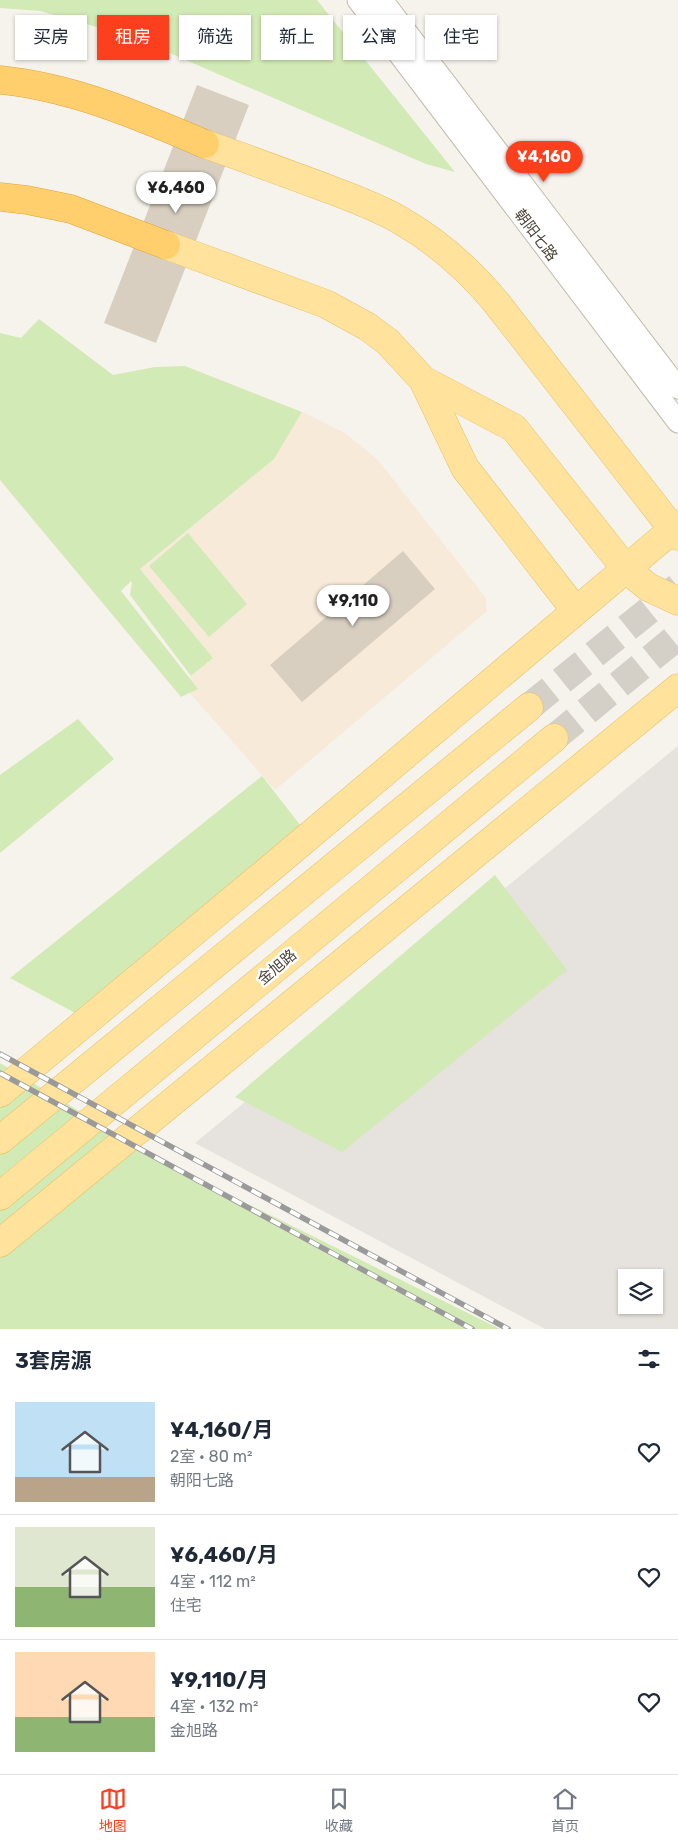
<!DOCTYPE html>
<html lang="zh">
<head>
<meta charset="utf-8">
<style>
  :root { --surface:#fff; --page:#f2f2f3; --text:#1f2937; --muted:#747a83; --line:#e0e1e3; --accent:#fc3f1d }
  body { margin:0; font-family:Rubik,"Noto Sans SC",sans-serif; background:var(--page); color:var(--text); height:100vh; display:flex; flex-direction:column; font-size:19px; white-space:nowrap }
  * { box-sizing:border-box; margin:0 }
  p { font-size:16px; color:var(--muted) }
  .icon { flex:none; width:28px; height:28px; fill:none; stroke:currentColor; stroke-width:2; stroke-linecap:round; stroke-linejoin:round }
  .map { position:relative; height:1329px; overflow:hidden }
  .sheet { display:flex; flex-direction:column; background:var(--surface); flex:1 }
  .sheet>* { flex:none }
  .banner { position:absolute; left:15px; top:15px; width:649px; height:45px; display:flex; gap:10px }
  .buttons { position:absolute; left:618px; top:1269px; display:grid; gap:10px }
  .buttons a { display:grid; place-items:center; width:45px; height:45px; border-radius:0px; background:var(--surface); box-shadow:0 1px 4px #0004; font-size:25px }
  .price { position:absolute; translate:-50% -42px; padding:0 11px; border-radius:18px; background:#fff; color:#222; font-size:16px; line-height:32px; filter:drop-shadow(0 1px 2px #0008) }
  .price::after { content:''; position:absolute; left:50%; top:30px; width:15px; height:11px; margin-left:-8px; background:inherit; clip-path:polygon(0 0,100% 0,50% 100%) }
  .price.selected { background:var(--accent); color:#fff }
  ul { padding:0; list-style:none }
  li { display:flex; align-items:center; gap:15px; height:125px; padding:0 15px }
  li+li { border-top:1px solid var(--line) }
  li span { display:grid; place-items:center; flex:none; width:140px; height:100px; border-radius:0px; color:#555 }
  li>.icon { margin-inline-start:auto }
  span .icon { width:60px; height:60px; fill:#fffc; stroke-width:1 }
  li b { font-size:21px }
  h2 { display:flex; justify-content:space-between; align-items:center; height:60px; padding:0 15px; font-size:21px }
  .tag { padding:0 18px; border-radius:0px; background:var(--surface); box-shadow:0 1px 4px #0004; font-size:18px; line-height:45px }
  .tag.selected { background:var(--accent); color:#fff }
  .tabs { display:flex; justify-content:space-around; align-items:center; height:70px; border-top:1px solid var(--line); background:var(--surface); font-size:14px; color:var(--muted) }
  .tabs a { display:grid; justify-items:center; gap:2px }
  .tabs .selected { color:var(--accent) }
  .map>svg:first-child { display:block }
  .commercial { fill:#f7ead8 }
  .industrial { fill:#e6e2dd; fill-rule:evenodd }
  .green { fill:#d2eab5 }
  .building { fill:#d8cfc1 }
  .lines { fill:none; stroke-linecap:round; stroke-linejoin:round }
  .primary-tunnel { stroke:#d4d0c8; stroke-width:28; stroke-dasharray:28 14; stroke-linecap:butt }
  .tertiary-casing { stroke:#c2bbae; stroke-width:23 }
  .primary-casing { stroke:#e6c16a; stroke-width:29 }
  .motorway-casing { stroke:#e0a43c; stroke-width:29 }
  .tertiary { stroke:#fff; stroke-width:21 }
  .primary { stroke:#ffe39c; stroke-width:28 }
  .motorway { stroke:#ffcf6e; stroke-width:28 }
  .rail-casing { stroke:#9a9a9a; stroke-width:5.5 }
  .rail { stroke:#fff; stroke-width:4; stroke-dasharray:11; stroke-linecap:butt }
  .labels { text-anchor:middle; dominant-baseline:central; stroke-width:5; stroke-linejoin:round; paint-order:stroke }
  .street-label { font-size:15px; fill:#4b4439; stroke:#fff }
</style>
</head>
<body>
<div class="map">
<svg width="678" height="1329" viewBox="0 0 678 1329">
  <rect width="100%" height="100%" fill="#f6f3ec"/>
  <!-- commercial -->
  <path class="commercial" d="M 302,412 L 345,433 L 378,460 L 486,598 L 487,611 L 275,790 L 182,684 L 213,658 L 140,569 L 274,459 Z"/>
  <!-- industrial -->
  <path class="industrial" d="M 678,746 L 678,1329 L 545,1329 L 195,1143 ZM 626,1278 L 654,1278 L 654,1305 L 626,1305 Z"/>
  <!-- green -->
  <path class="green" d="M 0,0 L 317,0 L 455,172 L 426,164 L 165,51 L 100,28 L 40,11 L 0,8 Z
    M 39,319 L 113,375 L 155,367 L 185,366 L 302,412 L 274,459 L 140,569 L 213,658 L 191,676 L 130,595 L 132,583 L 131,581 L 121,591 L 198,689 L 181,697 L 0,480 L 0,333 L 21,338 Z
    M 188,533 L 247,604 L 209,637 L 149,566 Z
    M 78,719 L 114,759 L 0,853 L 0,775 Z
    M 262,776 L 304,830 L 79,1015 L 10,978 Z
    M 495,875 L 567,970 L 342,1152 L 235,1097 Z
    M 0,1063 L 163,1162 L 500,1329 L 0,1329 Z"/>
  <!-- building -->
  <path class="building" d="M 197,85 L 249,105 L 156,343 L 104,323 Z
    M 403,551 L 435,589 L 302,702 L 270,665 Z"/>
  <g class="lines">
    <!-- primary-tunnel -->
    <path class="primary-tunnel" d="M 529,707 L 678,587
      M 554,738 L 678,636"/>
    <defs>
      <path id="tertiary" d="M 358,0 L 678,422
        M 382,0 L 678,388"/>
      <path id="primary" d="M 205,144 C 248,159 291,175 334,191 C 357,200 382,209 403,222 C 439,243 469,270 495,301 L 678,536
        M 166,245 L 326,304 L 368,327 L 388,342 L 423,380 L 465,468 L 576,611
        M 423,380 L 514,428 L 626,569 L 648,587 L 678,601
        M 0,1093 L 271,868 L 678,525
        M 0,1140 L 529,707
        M 0,1196 L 554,738
        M 0,1243 L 678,688"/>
      <path id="motorway" d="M 0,80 C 72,87 139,116 205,144
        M 0,197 L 27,200 L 71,209 L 166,245"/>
    </defs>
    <!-- tertiary casing -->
    <use href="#tertiary" class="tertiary-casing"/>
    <!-- primary casing -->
    <use href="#primary" class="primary-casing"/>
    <!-- motorway casing -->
    <use href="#motorway" class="motorway-casing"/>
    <!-- tertiary -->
    <use href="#tertiary" class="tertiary"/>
    <!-- primary -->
    <use href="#primary" class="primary"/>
    <!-- motorway -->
    <use href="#motorway" class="motorway"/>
    <defs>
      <path id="rail" d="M 0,1054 L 508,1329
        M 0,1073 L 472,1329"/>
    </defs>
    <!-- rail casing -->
    <use href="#rail" class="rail-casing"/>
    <!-- rail -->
    <use href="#rail" class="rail"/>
  </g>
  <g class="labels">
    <!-- street labels -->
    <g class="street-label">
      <text transform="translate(536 235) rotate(53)">朝阳七路</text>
      <text transform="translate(277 967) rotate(-40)">金旭路</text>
    </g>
  </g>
</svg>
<div class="buttons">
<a><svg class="icon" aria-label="layers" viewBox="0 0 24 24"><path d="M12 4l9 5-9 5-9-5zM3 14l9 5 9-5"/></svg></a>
</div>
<b class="price selected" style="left:544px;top:183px">¥4,160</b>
<b class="price" style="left:176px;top:214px">¥6,460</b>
<b class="price" style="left:353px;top:627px">¥9,110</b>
<div class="banner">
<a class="tag">买房</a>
<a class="tag selected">租房</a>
<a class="tag">筛选</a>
<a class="tag">新上</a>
<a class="tag">公寓</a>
<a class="tag">住宅</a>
</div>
</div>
<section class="sheet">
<h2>3套房源<svg class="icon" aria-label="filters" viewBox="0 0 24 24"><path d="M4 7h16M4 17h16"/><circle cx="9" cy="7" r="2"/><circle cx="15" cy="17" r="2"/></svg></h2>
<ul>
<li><span style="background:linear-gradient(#bfe0f5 75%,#b9a48a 0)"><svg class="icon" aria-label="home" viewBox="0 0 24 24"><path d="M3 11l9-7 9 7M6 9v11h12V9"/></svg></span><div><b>¥4,160/月</b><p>2室 · 80 m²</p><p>朝阳七路</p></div><svg class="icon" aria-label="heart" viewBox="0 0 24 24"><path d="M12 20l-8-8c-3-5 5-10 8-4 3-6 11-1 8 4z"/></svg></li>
<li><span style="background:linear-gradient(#dfe7d0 60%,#8fb573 0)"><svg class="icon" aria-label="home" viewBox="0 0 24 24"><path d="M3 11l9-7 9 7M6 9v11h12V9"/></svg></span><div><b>¥6,460/月</b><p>4室 · 112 m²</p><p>住宅</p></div><svg class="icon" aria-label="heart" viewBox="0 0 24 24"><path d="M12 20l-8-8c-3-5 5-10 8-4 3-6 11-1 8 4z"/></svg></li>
<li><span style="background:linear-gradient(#ffd9b3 65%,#8fb573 0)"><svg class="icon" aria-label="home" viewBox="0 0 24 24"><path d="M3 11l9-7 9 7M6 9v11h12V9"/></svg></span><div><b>¥9,110/月</b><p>4室 · 132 m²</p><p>金旭路</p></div><svg class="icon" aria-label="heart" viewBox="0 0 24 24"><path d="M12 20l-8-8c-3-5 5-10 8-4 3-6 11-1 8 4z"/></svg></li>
</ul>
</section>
<nav class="tabs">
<a class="selected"><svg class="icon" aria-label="map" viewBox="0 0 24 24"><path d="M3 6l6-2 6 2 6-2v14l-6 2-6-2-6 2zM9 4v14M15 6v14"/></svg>地图</a>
<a><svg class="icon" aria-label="saved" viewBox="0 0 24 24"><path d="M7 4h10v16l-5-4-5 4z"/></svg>收藏</a>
<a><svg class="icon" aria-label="home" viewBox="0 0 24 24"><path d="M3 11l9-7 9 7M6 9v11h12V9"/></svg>首页</a>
</nav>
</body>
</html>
